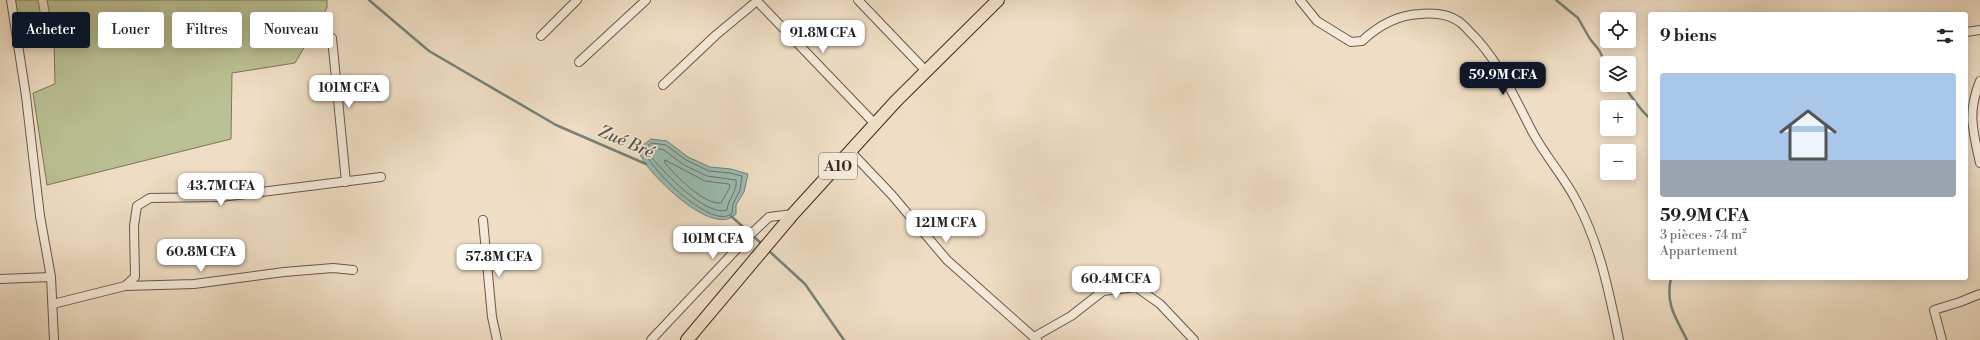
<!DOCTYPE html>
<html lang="fr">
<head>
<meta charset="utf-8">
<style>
  :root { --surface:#fff; --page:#f6f6f6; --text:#202124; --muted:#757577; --line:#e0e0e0; --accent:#111827 }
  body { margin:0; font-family:"Libre Bodoni",serif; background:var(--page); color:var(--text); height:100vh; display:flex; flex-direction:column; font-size:15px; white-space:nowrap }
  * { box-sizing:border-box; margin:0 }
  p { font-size:13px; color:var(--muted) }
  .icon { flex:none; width:22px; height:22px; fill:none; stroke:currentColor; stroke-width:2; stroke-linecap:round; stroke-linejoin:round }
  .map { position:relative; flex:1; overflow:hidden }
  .drawer { position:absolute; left:1648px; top:12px; width:320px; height:268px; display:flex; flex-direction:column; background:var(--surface); border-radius:4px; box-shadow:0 2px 10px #0003 }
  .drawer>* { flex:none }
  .banner { position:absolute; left:12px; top:12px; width:380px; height:36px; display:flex; gap:8px }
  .buttons { position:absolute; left:1600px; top:12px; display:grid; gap:8px }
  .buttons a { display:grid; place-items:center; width:36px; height:36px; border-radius:4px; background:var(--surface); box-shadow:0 2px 10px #0003; font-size:20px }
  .price { position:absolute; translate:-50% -34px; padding:0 9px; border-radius:8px; background:#fff; color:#222; font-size:13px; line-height:26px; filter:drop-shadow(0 1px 2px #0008) }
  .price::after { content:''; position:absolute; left:50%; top:24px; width:12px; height:9px; margin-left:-6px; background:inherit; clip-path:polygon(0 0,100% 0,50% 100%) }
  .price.current { background:var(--accent); color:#fff }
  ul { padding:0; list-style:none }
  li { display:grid; align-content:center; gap:8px; height:212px; padding:0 12px }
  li+li { border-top:1px solid var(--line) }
  li span { display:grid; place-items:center; height:124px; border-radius:4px; color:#555 }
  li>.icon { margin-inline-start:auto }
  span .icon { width:72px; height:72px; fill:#fffc; stroke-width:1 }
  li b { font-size:17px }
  h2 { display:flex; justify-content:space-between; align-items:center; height:48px; padding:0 12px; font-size:17px }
  .tag { padding:0 14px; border-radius:4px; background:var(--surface); box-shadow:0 2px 10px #0003; font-size:14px; line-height:36px }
  .tag.current { background:var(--accent); color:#fff }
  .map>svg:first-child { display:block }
  .green { fill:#bac194; stroke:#7a765b }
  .water { fill:#9abcb2; stroke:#748278 }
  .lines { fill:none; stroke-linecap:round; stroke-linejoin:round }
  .shore { stroke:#6a746a; stroke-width:1 }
  .stream { stroke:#748278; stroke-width:2.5 }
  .minor-casing { stroke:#68584b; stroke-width:10 }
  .primary-casing { stroke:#3b2c22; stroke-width:14 }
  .minor { stroke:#f5ead9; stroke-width:8 }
  .primary { stroke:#efdec5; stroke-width:12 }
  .labels { text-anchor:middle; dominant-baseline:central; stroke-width:3.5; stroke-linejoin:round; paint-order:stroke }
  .shield { fill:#f5ead9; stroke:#736559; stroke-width:1 }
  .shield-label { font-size:15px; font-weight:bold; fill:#3b2c22 }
  .water-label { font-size:17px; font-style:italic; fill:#535046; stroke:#f5ead9 }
</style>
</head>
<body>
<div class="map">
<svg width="1980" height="340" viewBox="0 0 1980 340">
  <rect width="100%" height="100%" fill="#efdec5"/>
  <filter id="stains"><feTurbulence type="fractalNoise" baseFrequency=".005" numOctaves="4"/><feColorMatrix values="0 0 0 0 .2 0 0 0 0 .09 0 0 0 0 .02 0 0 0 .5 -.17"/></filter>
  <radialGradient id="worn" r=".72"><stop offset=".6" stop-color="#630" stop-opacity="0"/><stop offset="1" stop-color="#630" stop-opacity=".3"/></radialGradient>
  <!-- green -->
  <path class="green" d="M 14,0 L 38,0 L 45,39 L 23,45 Z
    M 47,0 L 327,0 L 327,8 L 295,63 L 232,73 L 231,139 L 47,185 L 33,93 L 55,84 L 54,39 Z"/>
  <!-- water -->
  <path class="water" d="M 651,139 L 667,141 L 688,157 L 710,167 L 731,169 L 748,174 L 744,192 L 736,205 L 736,214 C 714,237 658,182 645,163 C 642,159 640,154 638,149 Z"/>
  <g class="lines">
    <!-- shore -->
    <path class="shore" d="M 652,143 L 666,145 L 686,160 L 709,171 L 730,173 L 742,176 L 740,190 L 733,204 L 732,213 C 714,232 649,169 644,150 Z
      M 654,148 L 664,150 L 684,165 L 707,176 L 736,180 C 738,190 728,199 727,210 C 706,217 665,173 652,158 L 650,152 Z
      M 665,160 L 705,181 L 729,184 L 730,187 L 721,203 C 704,205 675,175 665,163 Z"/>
    <!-- stream -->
    <path class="stream" d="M 369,0 L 429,51 L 556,125 L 646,164
      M 1556,0 L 1578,18 L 1590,39 L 1599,50 L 1607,66
      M 1623,85 C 1629,93 1643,114 1650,118
      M 731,216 L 763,245
      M 768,250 L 805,284 L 844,340
      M 1671,278 C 1665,304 1676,318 1687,340"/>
    <defs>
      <path id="minor" d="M 11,0 L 26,96 L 40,216 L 51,277 L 54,340
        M 756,0 L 875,124
        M 858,0 L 925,70
        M 1300,0 L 1317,21 L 1351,42 L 1362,41 C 1378,26 1397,15 1420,14 C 1432,13 1448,14 1458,21 C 1462,23 1466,28 1469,31 C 1499,60 1514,97 1533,133 C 1546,157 1565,178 1577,202 C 1600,245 1609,292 1619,340
        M 1966,32 L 1980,30
        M 541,36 L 577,0
        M 332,38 L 346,182
        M 579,62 L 646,0
        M 1980,81 C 1967,113 1973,131 1980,163
        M 663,85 L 716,35 L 757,1
        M 851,152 L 891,194 L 947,260 L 1037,340
        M 483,220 L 492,317 L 497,340
        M 0,279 L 51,277
        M 125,286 L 135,277 L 134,226 L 137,206 L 150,198 L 221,197 L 381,177
        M 53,304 L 125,286 L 194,284 L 284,272 L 333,268 L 353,270
        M 1034,337 L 1071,316 L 1103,291 L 1136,287 L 1160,304 L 1194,340
        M 651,340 L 750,235 L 769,217 L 793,214
        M 1942,340 L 1934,310 L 1960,302 L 1980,294"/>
      <path id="primary" d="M 687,340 L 793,214 L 896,101 L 998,0"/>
    </defs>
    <!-- minor casing -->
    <use href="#minor" class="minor-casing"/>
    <!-- primary casing -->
    <use href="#primary" class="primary-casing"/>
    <!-- minor -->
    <use href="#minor" class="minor"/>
    <!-- primary -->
    <use href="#primary" class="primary"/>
  </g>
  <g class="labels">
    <!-- shield labels -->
    <rect class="shield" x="819" y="153" width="38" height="26" rx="3"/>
    <g class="shield-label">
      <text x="838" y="166">A10</text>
    </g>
    <!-- water labels -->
    <g class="water-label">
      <text transform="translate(626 142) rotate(23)">Zué Bré</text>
    </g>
  </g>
  <rect width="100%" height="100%" filter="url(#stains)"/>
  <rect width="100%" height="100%" fill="url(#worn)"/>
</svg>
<div class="buttons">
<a><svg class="icon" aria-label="locate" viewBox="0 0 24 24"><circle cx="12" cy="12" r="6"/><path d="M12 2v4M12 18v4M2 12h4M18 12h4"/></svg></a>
<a><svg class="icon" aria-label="layers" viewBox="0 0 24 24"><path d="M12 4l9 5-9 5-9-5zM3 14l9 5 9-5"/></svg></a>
<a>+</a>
<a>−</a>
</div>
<b class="price" style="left:823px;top:54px">91.8M CFA</b>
<b class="price current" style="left:1503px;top:96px">59.9M CFA</b>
<b class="price" style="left:349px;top:109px">101M CFA</b>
<b class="price" style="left:221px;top:207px">43.7M CFA</b>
<b class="price" style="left:946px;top:244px">121M CFA</b>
<b class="price" style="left:713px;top:260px">101M CFA</b>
<b class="price" style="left:201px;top:273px">60.8M CFA</b>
<b class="price" style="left:499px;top:278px">57.8M CFA</b>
<b class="price" style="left:1116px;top:300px">60.4M CFA</b>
<div class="banner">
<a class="tag current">Acheter</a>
<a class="tag">Louer</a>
<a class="tag">Filtres</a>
<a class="tag">Nouveau</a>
</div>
<section class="drawer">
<h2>9 biens<svg class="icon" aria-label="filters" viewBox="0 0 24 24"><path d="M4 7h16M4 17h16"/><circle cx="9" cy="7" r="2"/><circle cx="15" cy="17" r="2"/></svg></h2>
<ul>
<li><span style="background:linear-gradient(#a9c7e8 70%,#9aa5b1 0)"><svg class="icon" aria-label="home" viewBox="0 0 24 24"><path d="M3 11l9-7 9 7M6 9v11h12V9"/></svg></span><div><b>59.9M CFA</b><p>3 pièces · 74 m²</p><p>Appartement</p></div></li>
</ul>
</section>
</div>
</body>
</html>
